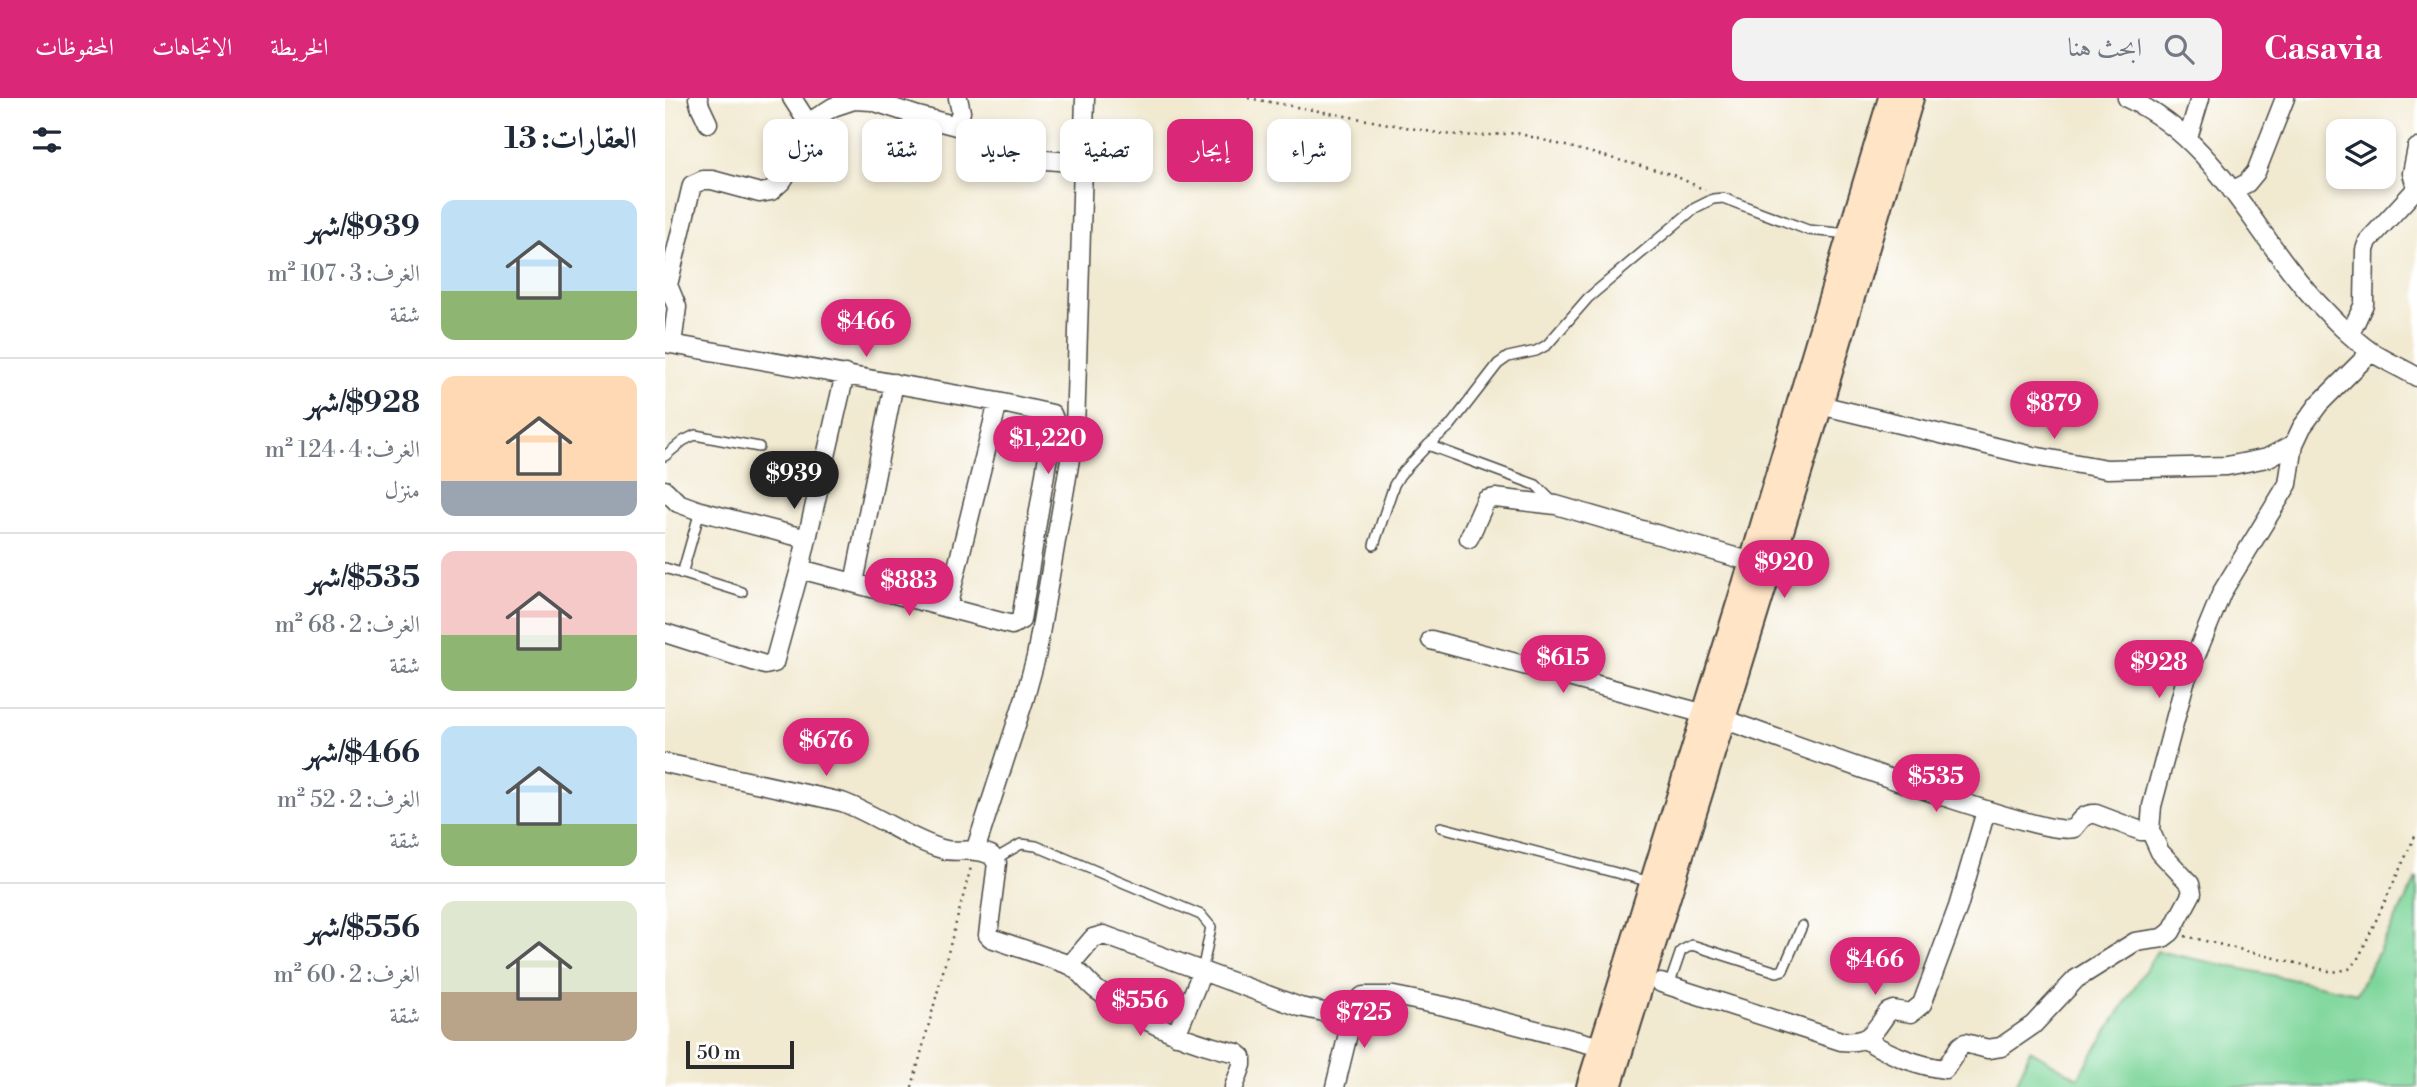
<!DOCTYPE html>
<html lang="ar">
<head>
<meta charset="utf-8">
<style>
  :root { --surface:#fff; --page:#f2f2f3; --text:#1f2937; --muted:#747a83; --line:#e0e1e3; --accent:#db2777 }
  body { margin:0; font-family:"Libre Bodoni",Amiri,serif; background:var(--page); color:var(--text); direction:rtl; height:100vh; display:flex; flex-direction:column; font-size:26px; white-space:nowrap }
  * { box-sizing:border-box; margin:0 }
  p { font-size:23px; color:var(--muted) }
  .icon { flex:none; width:38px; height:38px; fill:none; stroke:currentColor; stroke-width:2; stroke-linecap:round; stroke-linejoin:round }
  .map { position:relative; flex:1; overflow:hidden; direction:ltr }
  .details { display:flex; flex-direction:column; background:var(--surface); width:665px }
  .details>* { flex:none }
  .top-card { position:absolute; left:21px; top:21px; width:665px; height:63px; direction:rtl; display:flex; gap:14px }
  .controls { position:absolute; left:1661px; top:21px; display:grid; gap:14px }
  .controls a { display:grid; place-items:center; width:70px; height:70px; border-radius:14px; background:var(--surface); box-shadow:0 4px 10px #0003; font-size:35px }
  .scale { position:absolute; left:21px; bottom:18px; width:108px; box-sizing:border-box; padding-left:7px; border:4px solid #2b2b2b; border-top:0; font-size:19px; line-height:24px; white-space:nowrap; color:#2b2b2b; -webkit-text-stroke:5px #fff; paint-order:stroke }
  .price { position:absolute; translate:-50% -60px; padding:0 16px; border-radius:24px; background:var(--accent); color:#fff; font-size:23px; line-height:46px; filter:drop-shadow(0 2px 4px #0008) }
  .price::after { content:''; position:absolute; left:50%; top:42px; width:21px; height:16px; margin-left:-10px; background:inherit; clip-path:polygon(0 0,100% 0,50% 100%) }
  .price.active { background:#222; color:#fff }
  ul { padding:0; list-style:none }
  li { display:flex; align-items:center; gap:21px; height:175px; padding:0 28px }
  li+li { border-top:2px solid var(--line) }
  li span { display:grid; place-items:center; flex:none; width:196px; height:140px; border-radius:14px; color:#555 }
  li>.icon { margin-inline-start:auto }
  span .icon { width:84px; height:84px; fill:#fffc; stroke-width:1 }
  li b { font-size:30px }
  h2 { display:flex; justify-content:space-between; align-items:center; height:84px; padding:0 28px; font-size:30px }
  .chip { padding:0 24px; border-radius:14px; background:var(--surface); box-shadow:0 4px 10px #0003; font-size:24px; line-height:63px }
  .chip.active { background:var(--accent); color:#fff }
  header { display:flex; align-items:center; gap:42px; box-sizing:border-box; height:98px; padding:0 35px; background:var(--accent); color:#fff }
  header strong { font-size:33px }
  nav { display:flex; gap:38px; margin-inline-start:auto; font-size:24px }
  .search { width:490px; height:63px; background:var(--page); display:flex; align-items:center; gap:18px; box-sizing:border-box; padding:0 24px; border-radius:14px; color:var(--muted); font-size:26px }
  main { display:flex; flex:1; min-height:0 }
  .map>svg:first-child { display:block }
  .green { fill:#7dd59a; stroke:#548062; stroke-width:2 }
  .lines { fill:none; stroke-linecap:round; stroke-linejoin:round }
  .lane-casing { stroke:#494844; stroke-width:12 }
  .street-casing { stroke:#494844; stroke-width:21 }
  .secondary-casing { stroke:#494844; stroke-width:28 }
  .path { stroke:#494844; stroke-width:2.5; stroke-dasharray:2 5; stroke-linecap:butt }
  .lane { stroke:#fff; stroke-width:9 }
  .street { stroke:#fff; stroke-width:18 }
  .secondary { stroke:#ffe4c6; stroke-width:24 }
</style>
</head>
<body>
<header>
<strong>Casavia</strong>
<div class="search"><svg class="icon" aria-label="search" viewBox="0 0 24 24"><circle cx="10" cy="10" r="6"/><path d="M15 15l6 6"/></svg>ابحث هنا</div>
<nav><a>الخريطة</a><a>الاتجاهات</a><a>المحفوظات</a></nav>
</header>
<main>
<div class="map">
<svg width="1752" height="989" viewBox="0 0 1752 989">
  <rect width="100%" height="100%" fill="#fff"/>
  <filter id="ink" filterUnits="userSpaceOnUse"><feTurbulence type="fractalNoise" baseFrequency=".0143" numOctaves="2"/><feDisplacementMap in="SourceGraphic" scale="14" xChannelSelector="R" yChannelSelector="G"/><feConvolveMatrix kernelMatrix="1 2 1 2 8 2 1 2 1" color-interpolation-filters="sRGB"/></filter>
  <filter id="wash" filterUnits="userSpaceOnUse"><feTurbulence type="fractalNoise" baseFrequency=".00686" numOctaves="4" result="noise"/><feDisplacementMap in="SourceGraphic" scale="28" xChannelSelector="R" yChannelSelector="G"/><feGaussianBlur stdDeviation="1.57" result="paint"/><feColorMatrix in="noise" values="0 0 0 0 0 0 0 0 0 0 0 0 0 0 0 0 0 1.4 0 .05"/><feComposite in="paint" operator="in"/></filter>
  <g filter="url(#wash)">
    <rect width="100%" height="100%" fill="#f1e9d0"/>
    <!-- green -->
    <path class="green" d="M 1752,780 L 1752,989 L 1350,989 L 1365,952 L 1413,980 L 1492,853 L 1692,895 Z"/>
  </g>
  <g filter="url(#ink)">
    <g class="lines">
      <defs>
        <path id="lane" d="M 763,347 L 871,387 L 890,406
          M 0,358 L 18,343 L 30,337 L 94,349
          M 709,447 L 729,387 L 735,377 L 763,347 L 785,328 L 833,266 L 843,259 L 871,253 L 882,247 L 923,200 L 1030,110 L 1048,101 L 1058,100 L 1143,132 L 1184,136
          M 0,470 L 77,494
          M 17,476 L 35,413
          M 776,729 L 986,784
          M 330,761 L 356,746 L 371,748 L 536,817 L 546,829 L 537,874
          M 1004,888 L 1016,853 L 1027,847 L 1112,874 L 1118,872 L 1137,828"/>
        <path id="street" d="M 33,0 L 35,8 L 43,25
          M 127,0 L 143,25
          M 1462,0 C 1552,42 1586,132 1650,202 C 1667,220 1685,239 1705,253 C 1720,263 1737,270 1752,279
          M 291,28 L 296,14 L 293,0
          M 1523,40 L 1535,0
          M 1752,50 L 1747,75 L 1752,92
          M 1567,93 L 1582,85 L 1591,74 L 1620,0
          M 1685,236 L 1699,206 L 1700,152 L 1703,143 L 1751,91
          M 0,245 L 333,304 L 387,316 L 389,321 L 356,522 L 347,527 L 135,471
          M 7,246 L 12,209 L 3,187 L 27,87 L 38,82 L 47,82 L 95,95 L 106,93 L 117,83 L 130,63 L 143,25 L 168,9 L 189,2 L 207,3 L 253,18 L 326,37 L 360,57 L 381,62 L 417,65
          M 1155,307 L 1368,358 L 1442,371 L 1562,368 L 1602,360 L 1629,346
          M 0,392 L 13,405 L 35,413 L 142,441
          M 804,440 L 821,402 L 830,400 L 891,407 L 1087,464
          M 189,485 L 229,285
          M 282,510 L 333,304
          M 0,535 L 100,567 L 109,565 L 135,471 L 180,276
          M 766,542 L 1040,616
          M 1058,621 C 1104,637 1384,742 1409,730 C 1416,721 1420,715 1431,716 L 1476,733 L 1485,732
          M 0,665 L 177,704 C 212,717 241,740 277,751 C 289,755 299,751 310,753 C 315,753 321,755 326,757 L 332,765 L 323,837 L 326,840 L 405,867 L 428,840 L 439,837 L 635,909 L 673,917 L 680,914 L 698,898 L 729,898 L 779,908 L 936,949
          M 310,753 L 360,599 L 371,559 L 410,332 L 420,0
          M 405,867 C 416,874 422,885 433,893 C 474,922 522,944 572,955 L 577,959 L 577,967 L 569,989
          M 996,885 L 1176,943 C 1204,946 1208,935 1223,914 L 1228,912 L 1246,915 L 1257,906 L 1293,809 L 1321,713
          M 511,937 L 537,874
          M 1201,942 C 1223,956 1254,968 1280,971 L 1295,948 L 1300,945 L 1323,951 L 1336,949 L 1368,927 L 1411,881 L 1470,844 L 1498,840 L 1506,834 L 1527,795 L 1525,786 L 1495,754 L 1485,732 L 1487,708 L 1520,584 L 1557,494 L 1623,386 L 1629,346 L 1637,329 L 1654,306 L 1706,254
          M 670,989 L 683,936 L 680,914"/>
        <path id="secondary" d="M 924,989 L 1087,464 L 1226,0
          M 944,989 L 1155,307 L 1246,0"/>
      </defs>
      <!-- lane casing -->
      <use href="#lane" class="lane-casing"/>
      <!-- street casing -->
      <use href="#street" class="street-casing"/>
      <!-- secondary casing -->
      <use href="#secondary" class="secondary-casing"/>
      <!-- path -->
      <path class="path" d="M 583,0 L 778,36 L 813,38 L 852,35 L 1006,76 L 1040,92
        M 1520,838 L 1668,874 L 1684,871 L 1694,859 L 1752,734
        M 247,989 L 306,769"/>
      <!-- lane -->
      <use href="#lane" class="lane"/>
      <!-- street -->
      <use href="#street" class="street"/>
      <!-- secondary -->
      <use href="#secondary" class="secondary"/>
    </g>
  </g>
</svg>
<div class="controls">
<a><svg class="icon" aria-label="layers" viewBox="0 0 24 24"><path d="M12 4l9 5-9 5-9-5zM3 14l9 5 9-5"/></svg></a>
</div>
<div class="scale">50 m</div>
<b class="price" style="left:201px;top:261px">$466</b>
<b class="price" style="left:1389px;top:343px">$879</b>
<b class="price" style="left:383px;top:378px">$1,220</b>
<b class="price active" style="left:129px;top:413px">$939</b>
<b class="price" style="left:1119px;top:502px">$920</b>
<b class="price" style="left:244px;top:520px">$883</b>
<b class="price" style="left:898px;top:597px">$615</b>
<b class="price" style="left:1494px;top:602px">$928</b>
<b class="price" style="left:161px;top:680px">$676</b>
<b class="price" style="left:1271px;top:716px">$535</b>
<b class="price" style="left:1210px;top:899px">$466</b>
<b class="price" style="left:475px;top:940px">$556</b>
<b class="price" style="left:699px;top:952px">$725</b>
<div class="top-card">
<a class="chip">شراء</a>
<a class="chip active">إيجار</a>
<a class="chip">تصفية</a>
<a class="chip">جديد</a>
<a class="chip">شقة</a>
<a class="chip">منزل</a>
</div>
</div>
<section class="details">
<h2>العقارات: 13<svg class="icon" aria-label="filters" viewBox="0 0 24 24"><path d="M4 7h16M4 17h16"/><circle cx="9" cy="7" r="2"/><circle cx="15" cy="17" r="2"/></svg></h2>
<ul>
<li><span style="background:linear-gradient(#bfe0f5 65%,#8fb573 0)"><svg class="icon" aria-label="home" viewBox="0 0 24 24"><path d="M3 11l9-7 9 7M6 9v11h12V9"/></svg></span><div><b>$939/شهر</b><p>الغرف: 3 · 107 m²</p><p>شقة</p></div></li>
<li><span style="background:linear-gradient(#ffd9b3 75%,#9aa5b1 0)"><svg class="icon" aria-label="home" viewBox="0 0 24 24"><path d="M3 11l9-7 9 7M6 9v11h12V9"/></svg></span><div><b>$928/شهر</b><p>الغرف: 4 · 124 m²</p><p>منزل</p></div></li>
<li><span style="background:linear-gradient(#f6c9c9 60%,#8fb573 0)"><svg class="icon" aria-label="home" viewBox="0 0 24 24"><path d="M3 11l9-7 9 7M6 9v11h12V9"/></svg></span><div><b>$535/شهر</b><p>الغرف: 2 · 68 m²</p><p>شقة</p></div></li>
<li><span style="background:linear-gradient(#bfe0f5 70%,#8fb573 0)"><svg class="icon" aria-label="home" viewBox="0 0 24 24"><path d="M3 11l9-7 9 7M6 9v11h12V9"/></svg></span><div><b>$466/شهر</b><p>الغرف: 2 · 52 m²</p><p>شقة</p></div></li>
<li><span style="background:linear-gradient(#dfe7d0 65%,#b9a48a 0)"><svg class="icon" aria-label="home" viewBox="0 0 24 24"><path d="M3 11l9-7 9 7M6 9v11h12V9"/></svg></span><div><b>$556/شهر</b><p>الغرف: 2 · 60 m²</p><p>شقة</p></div></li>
</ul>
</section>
</main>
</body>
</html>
